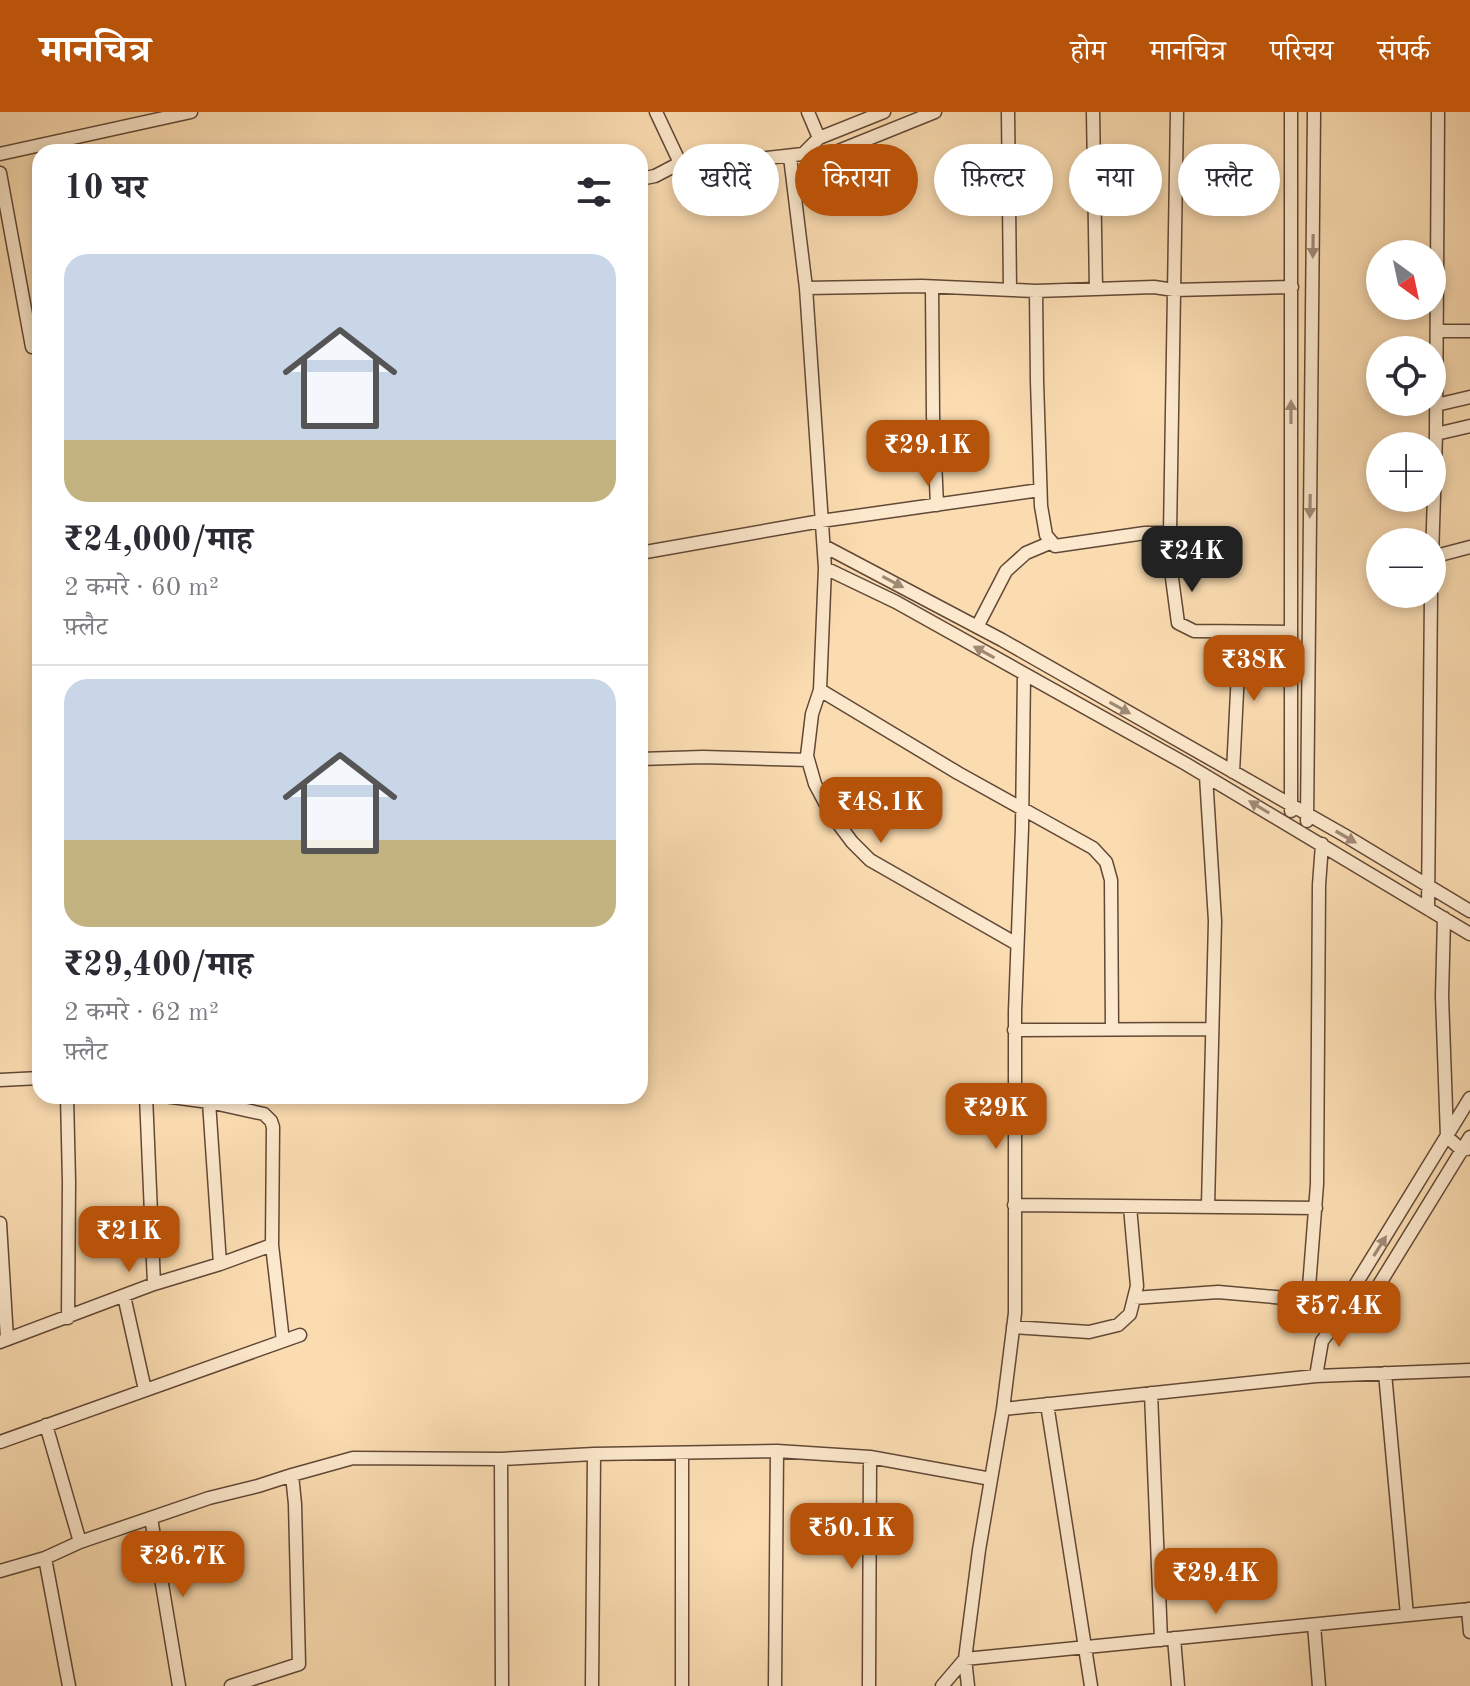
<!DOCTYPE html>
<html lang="hi">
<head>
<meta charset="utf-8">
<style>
  :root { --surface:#fff; --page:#f7f7f7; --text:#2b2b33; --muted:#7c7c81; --line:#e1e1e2; --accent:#b45309 }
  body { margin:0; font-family:"Old Standard TT","Noto Serif Devanagari",serif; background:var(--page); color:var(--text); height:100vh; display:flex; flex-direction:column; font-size:30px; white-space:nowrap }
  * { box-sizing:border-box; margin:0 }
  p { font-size:26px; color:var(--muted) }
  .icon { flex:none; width:44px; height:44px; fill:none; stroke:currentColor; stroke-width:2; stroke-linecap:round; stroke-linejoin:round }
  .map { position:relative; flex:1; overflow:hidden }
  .side { position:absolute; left:32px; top:32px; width:616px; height:960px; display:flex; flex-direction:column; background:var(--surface); border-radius:24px; box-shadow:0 4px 12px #0003 }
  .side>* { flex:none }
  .hud { position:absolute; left:672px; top:32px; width:678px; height:72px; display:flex; gap:16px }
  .needle { width:52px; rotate:147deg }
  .controls { position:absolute; left:1366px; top:128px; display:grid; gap:16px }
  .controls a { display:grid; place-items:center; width:80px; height:80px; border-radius:50%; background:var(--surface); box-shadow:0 4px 12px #0003; font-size:40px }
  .price { position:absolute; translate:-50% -68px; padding:0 18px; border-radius:16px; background:var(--accent); color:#fff; font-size:26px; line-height:52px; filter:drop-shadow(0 2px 4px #0008) }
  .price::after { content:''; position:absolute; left:50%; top:48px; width:24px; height:18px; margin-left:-12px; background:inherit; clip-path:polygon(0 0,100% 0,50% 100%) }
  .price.selected { background:#222; color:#fff }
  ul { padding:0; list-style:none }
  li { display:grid; align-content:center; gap:16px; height:424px; padding:0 32px }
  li+li { border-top:2px solid var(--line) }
  li span { display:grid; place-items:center; height:248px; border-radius:24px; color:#555 }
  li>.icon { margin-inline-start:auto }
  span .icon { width:144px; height:144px; fill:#fffc; stroke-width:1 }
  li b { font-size:34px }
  h2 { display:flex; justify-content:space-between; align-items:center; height:96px; padding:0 32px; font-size:34px }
  .pill { padding:0 28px; border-radius:36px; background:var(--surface); box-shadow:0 4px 12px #0003; font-size:28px; line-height:72px }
  .pill.selected { background:var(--accent); color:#fff }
  header { display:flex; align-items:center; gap:48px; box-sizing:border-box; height:112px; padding:0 40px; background:var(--accent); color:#fff }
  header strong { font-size:38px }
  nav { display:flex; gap:44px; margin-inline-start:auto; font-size:28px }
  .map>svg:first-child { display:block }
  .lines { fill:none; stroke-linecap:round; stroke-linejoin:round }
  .minor-casing { stroke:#624836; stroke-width:15 }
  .minor { stroke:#fce8cc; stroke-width:12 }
  .oneway { fill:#a08a76 }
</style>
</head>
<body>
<header>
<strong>मानचित्र</strong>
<nav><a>होम</a><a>मानचित्र</a><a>परिचय</a><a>संपर्क</a></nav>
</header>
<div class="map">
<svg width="1470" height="1574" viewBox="0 0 1470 1574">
  <rect width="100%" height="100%" fill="#fbdcb1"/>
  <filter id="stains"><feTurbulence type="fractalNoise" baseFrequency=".0025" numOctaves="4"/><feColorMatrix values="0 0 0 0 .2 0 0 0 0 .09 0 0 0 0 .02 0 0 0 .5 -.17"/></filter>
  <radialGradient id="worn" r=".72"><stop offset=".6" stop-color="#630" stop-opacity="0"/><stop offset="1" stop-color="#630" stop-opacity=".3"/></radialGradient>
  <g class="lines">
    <defs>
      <path id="minor" d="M 656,0 L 680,51
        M 808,0 L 819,26
        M 1008,0 L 1010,178
        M 1093,0 L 1096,177
        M 1291,0 L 1291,699
        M 0,42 L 191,0
        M 803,42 L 819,26 L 884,0
        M 790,45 L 806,176 L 825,456 L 820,578 L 812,602 L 807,644 L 815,672 L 831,702 L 852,730 L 870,748 L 1017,832
        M 0,61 L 32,235
        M 640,67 L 655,64 L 680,51 L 739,49 L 803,42 L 826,44 L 935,0
        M 932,175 L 933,304 L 937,393
        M 806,176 L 922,174 L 1036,179 L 1154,175 L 1174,178 L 1292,175
        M 1036,179 L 1037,269 L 1041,394 L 1046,423 L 1055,434 L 1145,421 L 1170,421 L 1170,451 L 1178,511 L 1194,519 L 1291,520
        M 1437,219 L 1470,219
        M 1436,293 L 1470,285
        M 1436,322 L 1470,314
        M 1170,421 L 1177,0
        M 824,434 L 1002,528 L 1344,723 L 1470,799
        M 640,441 L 821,409 L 1040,378
        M 1432,445 L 1436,322 L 1438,0
        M 1432,445 L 1470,435
        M 825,456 L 896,490 L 1186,652 L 1470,822
        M 977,515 L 1006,459 L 1026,441 L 1052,430
        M 820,578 L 958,661 L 1093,736 L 1106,750 L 1111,768 L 1112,917
        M 640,647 L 703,645 L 808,648
        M 1233,660 L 1240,520
        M 1206,664 L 1215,809 L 1208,1094
        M 1307,709 L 1314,0
        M 1322,732 L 1319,773 L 1317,1072 L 1308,1188 L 1343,1202 L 1369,1189 L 1470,1025
        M 1428,797 L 1431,482
        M 1444,806 L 1442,884 L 1447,1025 L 1462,1038 L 1467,1037
        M 1014,918 L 1212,917
        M 0,968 L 40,966
        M 67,984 L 69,1070 L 68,1206
        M 146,984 L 154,1172
        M 164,984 L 209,990 L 264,1002 L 271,1009 L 273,1015 L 272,1133 L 283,1229
        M 209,990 L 220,1152
        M 1014,1093 L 1316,1096
        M 0,1111 L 7,1227
        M 124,1184 L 145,1278
        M 1134,1186 L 1218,1180 L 1308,1188
        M 1013,1215 L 1089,1220 L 1118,1213 L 1130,1202 L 1137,1174 L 1130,1095
        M 0,1230 L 154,1172 L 220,1152 L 272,1133
        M 1385,1261 L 1407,1503
        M 1316,1264 L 1322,1229 L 1343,1202 L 1351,1180 L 1470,986
        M 1151,1281 L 1161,1528
        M 1047,1292 L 1091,1574
        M 1003,1297 L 1316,1264 L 1470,1258
        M 46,1313 L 80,1430
        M 0,1330 L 300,1223
        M 682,1342 L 682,1574
        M 501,1347 L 502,1574
        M 292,1363 L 353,1346 L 501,1347 L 594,1342 L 777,1339 L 870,1345 L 991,1367
        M 151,1406 L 179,1574
        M 45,1446 L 69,1574
        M 0,1459 L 45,1446 L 80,1430 L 209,1386 L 258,1374 L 292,1363 L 295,1392 L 299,1552 L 231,1574
        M 1468,1497 L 1470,1520
        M 1314,1513 L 1319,1574
        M 1174,1526 L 1178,1574
        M 592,1574 L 594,1342
        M 775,1574 L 777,1339
        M 869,1574 L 870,1345
        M 942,1574 L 965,1547 L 979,1438 L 1003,1297 L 1015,1201 L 1015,899 L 1022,716 L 1024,562
        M 968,1574 L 965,1547 L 1470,1497"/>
    </defs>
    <!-- minor casing -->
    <use href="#minor" class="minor-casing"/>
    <!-- minor -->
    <use href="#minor" class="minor"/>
  </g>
  <!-- one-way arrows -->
  <defs><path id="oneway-solid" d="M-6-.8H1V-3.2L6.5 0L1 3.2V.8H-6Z" transform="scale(2)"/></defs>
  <g class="oneway">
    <use href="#oneway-solid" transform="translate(1313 134) rotate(91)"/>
    <use href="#oneway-solid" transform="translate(1291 300) rotate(-90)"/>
    <use href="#oneway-solid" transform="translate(1310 394) rotate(91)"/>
    <use href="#oneway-solid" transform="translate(893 470) rotate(28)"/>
    <use href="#oneway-solid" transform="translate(984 540) rotate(-151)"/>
    <use href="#oneway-solid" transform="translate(1120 596) rotate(29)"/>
    <use href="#oneway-solid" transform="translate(1259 695) rotate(-149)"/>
    <use href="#oneway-solid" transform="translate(1346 725) rotate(30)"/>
    <use href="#oneway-solid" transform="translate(1380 1134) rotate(-58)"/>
  </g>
  <rect width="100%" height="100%" filter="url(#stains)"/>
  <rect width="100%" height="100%" fill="url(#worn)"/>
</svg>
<div class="controls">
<a><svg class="needle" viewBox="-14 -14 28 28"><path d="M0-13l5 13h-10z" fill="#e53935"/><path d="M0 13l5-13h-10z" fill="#7c7c81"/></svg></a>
<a><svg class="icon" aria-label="locate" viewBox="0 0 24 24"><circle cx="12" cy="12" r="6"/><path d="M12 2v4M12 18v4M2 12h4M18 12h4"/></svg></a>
<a>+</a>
<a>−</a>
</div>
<b class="price" style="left:928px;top:376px">₹29.1K</b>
<b class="price selected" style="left:1192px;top:482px">₹24K</b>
<b class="price" style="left:1254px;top:591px">₹38K</b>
<b class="price" style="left:881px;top:733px">₹48.1K</b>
<b class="price" style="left:996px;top:1039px">₹29K</b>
<b class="price" style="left:129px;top:1162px">₹21K</b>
<b class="price" style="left:1339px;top:1237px">₹57.4K</b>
<b class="price" style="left:852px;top:1459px">₹50.1K</b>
<b class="price" style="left:183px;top:1487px">₹26.7K</b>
<b class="price" style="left:1216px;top:1504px">₹29.4K</b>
<div class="hud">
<a class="pill">खरीदें</a>
<a class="pill selected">किराया</a>
<a class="pill">फ़िल्टर</a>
<a class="pill">नया</a>
<a class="pill">फ़्लैट</a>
</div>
<section class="side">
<h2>10 घर<svg class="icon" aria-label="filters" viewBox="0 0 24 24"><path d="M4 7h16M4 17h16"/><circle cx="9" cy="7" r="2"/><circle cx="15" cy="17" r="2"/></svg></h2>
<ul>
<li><span style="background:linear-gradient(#c9d6e8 75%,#c2b280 0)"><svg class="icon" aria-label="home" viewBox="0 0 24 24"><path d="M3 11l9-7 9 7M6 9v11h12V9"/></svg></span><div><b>₹24,000/माह</b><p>2 कमरे · 60 m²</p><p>फ़्लैट</p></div></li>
<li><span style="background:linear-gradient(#c9d6e8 65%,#c2b280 0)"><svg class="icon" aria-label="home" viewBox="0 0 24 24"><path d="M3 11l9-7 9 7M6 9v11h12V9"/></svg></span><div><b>₹29,400/माह</b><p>2 कमरे · 62 m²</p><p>फ़्लैट</p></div></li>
</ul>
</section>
</div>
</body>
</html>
